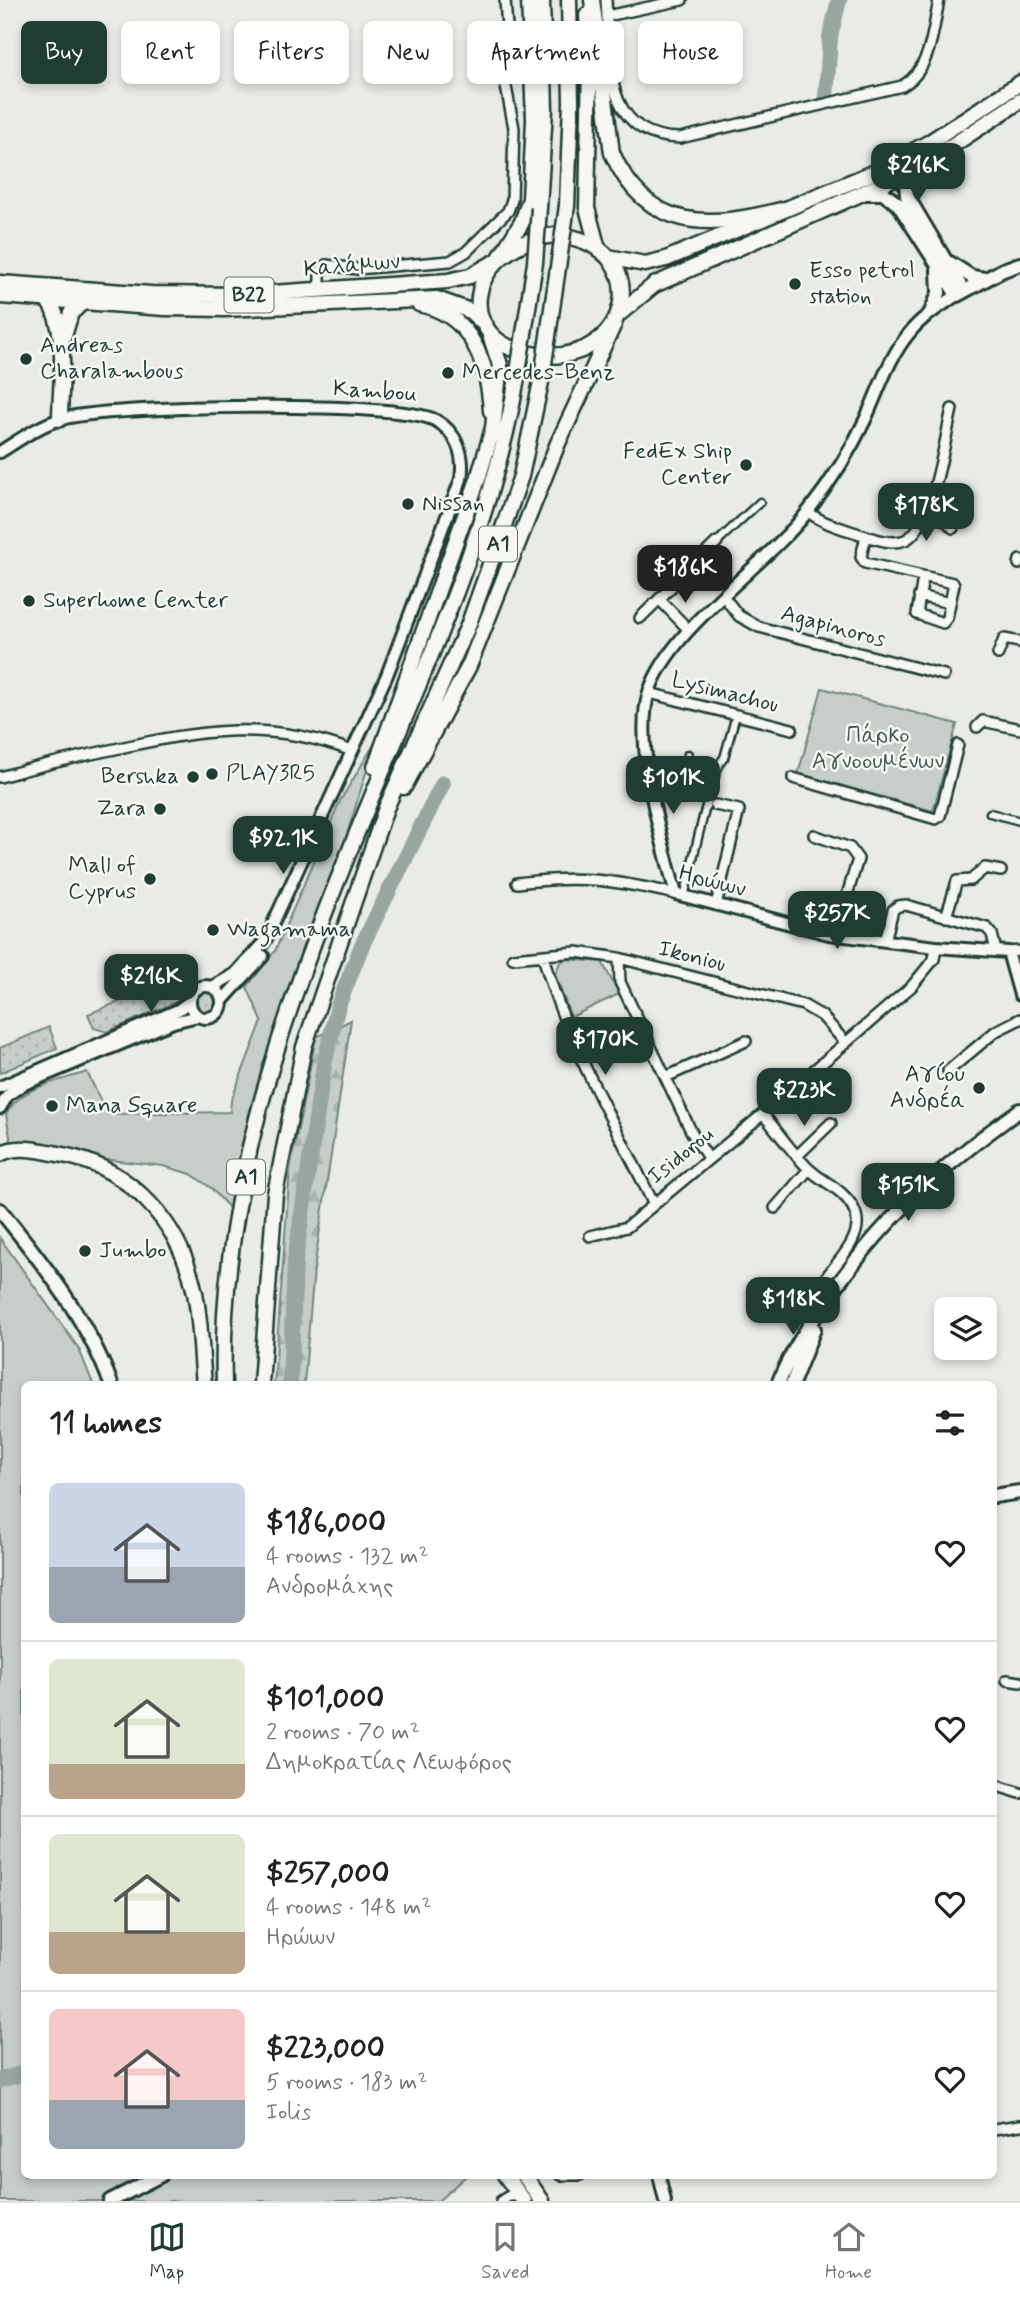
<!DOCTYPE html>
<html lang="en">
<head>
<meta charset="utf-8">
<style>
  :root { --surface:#fff; --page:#f2f2f2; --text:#222; --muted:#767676; --line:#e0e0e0; --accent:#1f3d34 }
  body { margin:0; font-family:Mynerve,sans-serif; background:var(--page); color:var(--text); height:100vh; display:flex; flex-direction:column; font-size:26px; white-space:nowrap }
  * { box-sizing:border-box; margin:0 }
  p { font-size:23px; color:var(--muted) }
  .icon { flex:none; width:38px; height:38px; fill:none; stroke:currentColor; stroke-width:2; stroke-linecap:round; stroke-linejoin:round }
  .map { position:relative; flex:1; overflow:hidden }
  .side { position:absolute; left:21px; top:1381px; width:976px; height:798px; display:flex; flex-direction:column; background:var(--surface); border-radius:10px; box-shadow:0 4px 10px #0003 }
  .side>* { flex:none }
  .hud { position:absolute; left:21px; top:21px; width:978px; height:63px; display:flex; gap:14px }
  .buttons { position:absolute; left:934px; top:1297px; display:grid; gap:14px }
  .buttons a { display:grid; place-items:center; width:63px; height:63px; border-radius:10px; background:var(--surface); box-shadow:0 4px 10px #0003; font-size:35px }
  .price { position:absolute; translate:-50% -60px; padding:0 16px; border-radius:14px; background:var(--accent); color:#fff; font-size:23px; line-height:46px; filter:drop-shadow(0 2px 4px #0008) }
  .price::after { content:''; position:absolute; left:50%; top:42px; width:21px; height:16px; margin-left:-10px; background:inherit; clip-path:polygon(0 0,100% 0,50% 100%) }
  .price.current { background:#222; color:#fff }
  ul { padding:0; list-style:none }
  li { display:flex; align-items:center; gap:21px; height:175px; padding:0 28px }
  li+li { border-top:2px solid var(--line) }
  li span { display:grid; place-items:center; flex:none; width:196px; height:140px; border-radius:10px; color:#555 }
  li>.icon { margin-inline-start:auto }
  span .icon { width:84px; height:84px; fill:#fffc; stroke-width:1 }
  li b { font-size:30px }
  h2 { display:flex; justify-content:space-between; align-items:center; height:84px; padding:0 28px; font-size:30px }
  .pill { padding:0 24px; border-radius:10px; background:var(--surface); box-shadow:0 4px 10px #0003; font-size:24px; line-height:63px }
  .pill.current { background:var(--accent); color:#fff }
  .tab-bar { display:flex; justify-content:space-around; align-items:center; height:98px; border-top:2px solid var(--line); background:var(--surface); font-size:19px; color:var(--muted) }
  .tab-bar a { display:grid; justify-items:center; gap:4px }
  .tab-bar .current { color:var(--accent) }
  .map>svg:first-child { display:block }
  .grass { fill:url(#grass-dots); stroke:#73867e; stroke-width:2 }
  .forest { fill:url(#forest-firs); stroke:#73867e; stroke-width:2 }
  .park { fill:#c7cec9; stroke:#73867e; stroke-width:2 }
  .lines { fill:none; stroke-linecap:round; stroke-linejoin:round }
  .river { stroke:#99a6a0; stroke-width:16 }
  .pedestrian-casing { stroke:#1f3d34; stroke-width:11 }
  .minor-casing { stroke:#1f3d34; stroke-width:14 }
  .tertiary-casing { stroke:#1f3d34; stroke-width:16 }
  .secondary-casing { stroke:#1f3d34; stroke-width:18 }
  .primary-casing { stroke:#1f3d34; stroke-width:19 }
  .trunk-casing { stroke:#1f3d34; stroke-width:19 }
  .pedestrian { stroke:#f6f6f2; stroke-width:6 }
  .minor { stroke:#f6f6f2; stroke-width:9 }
  .tertiary { stroke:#f6f6f2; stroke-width:10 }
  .secondary { stroke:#f6f6f2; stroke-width:12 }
  .primary { stroke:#f6f6f2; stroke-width:14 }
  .trunk { stroke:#f6f6f2; stroke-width:14 }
  .trunk-bridge-casing { stroke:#1f3d34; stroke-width:19; stroke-linecap:butt }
  .trunk-bridge { stroke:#f6f6f2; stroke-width:14 }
  .poi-dot { fill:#1f3d34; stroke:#f6f6f2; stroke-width:2.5 }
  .labels { text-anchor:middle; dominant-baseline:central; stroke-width:5; stroke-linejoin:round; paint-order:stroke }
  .shield { fill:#f6f6f2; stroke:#60746d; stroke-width:2 }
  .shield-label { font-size:21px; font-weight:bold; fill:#1f3d34 }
  .street-label { font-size:23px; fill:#1f3d34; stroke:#f6f6f2 }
  .poi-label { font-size:23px; fill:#1f3d34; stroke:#f6f6f2; text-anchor:start }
  .park-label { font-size:23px; fill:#415a52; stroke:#f6f6f2 }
</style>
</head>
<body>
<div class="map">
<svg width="1020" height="2201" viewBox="0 0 1020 2201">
  <defs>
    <pattern id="grass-dots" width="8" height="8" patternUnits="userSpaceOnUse" patternTransform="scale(1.75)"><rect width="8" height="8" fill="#c7cec9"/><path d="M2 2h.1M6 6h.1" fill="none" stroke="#aab2ad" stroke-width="1.8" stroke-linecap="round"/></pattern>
    <pattern id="forest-firs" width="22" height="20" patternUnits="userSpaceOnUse" patternTransform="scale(1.75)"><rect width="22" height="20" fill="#c7cec9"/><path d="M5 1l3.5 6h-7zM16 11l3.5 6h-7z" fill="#aab2ad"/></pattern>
  </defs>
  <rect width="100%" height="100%" fill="#e9ebe7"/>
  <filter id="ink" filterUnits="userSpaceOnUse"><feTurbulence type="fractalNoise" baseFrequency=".0143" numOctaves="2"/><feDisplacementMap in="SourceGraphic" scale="14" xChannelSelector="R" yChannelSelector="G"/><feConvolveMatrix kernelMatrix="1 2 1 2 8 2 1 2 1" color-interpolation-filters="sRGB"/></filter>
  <g filter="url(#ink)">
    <!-- grass -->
    <path class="grass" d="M 174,980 L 178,991 L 185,988 L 178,1001 L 107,1032 L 94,1028 L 88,1014 Z
      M194 1002a11 11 0 1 1 22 0a11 11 0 1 1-22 0Z
      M 49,1027 L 57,1048 L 0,1073 L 0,1048 Z"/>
    <!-- forest -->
    <path class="forest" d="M 351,1020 L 314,1269 L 304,1384 L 274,1384 L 290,1169 L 316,1037 Z"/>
    <!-- park -->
    <path class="park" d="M 822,688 L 957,724 L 933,811 L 798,774 Z
      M 376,741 L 334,876 L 269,1046 L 249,1114 L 232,1211 L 211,1188 L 191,1174 L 163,1166 L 93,1158 L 11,1142 L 6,1115 C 20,1086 58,1082 87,1072 L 107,1114 L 230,1112 L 231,1101 L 262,1021 L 247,987 L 275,951 L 340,801 Z
      M 566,959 L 602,962 L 619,994 L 571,1017 L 555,974 L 560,962 Z
      M 0,1238 L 79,1349 L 93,1384 L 24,1384 L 24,2175 L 467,2175 L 438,2201 L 0,2201 Z"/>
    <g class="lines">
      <!-- river -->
      <path class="river" d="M 826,98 L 830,37 L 839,0
        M 290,1384 L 295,1261 L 324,1065 L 338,1006 L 362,945 L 443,783
        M 0,2080 L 24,2073"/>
      <defs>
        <path id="pedestrian" d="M 717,542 L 760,502
          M 682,780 L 688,754
          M 652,787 L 682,780 L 711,789
          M 990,813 L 1020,821
          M 684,897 C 690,874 712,767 724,758 L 736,715"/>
        <path id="minor" d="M 606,0 C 610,57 601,137 680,138 L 902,86 C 931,70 933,30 939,0
          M 607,16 L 682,0
          M 320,291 L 320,272 L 326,265 L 357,269 L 450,261 L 466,252 L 508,211 L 512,200 L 514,128 L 502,66 L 508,41 L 505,0
          M 808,512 C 824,524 844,529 863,535 C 876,539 892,545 905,540 C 933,528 945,438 952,409
          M 927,514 L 943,518 L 953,528
          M 866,536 L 861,557 L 865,563 L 953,583 L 954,584 L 947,618 L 943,623 L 917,614 L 923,577
          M 1019,564 L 1020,560
          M 919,596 L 950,603
          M 724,597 L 739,616 L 759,627 L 944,675
          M 659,599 L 689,630
          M 640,618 L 717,542
          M 998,654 L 1004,639 L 1020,642
          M 649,693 L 792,729
          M 977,727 L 983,721 L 1020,729
          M 0,777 C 38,766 76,757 115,749 C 200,730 268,719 352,751
          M 793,778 L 936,819 L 940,816 L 958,745
          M 715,805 L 739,810 L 716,905
          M 814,835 L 850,848 L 858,859 L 835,935
          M 517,883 C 582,875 613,880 676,894
          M 946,917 L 957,881 L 971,880 L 985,868 L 1001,871
          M 885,941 L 893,910 L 898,906 L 906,905 L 987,928 L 992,934 L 996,951
          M 1008,952 L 1020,951
          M 543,956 C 567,1045 614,1121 653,1203
          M 513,958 L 576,952 L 619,958 L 803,1005 L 822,1016 L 845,1042
          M 619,958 L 620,982 L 692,1133 L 708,1158
          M 948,1071 L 996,1031 L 1020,1019
          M 666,1077 L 746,1041
          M 763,1114 C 778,1132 792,1153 809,1169 C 818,1178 830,1183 840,1192 C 877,1224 846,1251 824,1280
          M 798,1155 L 831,1123
          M 775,1208 L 809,1169
          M 590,1236 L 627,1227 L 763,1114 L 912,986 L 934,959 L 936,947
          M 1007,1680 L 1020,1682
          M 994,1785 L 1020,1793
          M 994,2129 L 1020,2125
          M 560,2175 L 580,2175
          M 501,2201 L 509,2196 L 520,2196"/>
        <path id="tertiary" d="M 957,295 C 941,306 923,316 911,331 C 889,356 879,390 865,420 C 850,452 831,482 809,510 C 766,566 671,626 649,692 C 633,743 662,842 676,894 L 829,934 L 936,947 L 1008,952 L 1020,995
          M 0,452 C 19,440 40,425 61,419 C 108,405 396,400 435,420 C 457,432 465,455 461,479 L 387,675 L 265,941 L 235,974 L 212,987
          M190 1002a16 16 0 1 1 32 0a16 16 0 1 1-32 0Z
          M 222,1001 L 263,956
          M 0,1087 L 178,1010 L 189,1002
          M 0,1108 L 8,1095 L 22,1085 L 173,1022 L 198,1016
          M 659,2175 L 665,2201"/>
        <path id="secondary" d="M 914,168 L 906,184 L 907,196 L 961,287
          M 866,193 L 883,193 L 899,205 L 957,295 L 1003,270 L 1020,264
          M 950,263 L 972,277 L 985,279
          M 931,312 L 939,293 L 938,270
          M 0,1210 C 43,1263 88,1320 111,1384
          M 778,1384 C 789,1356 805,1331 823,1305 C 879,1223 939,1167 1020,1110
          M 792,1384 L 814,1329
          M 994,1496 L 1020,1492
          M 110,2201 L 161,2175"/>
        <path id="primary" d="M 555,235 C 657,242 635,367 537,355 C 449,344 465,246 555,235 Z
          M 608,257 L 645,264 L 666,259 L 877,171 L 928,143 L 1020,83
          M 0,283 L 151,294 L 241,295 L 448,281 L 470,276 L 493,263
          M 0,296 L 165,308 L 225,309 L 437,299 L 470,311 L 486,326
          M 47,299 C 70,330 60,382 60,419
          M 419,304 C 472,314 488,364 491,411
          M 619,314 L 654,285 L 883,184 L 953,145 L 1020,101
          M 64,336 L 71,313 L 83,302"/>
        <path id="trunk" d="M 592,0 L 612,153 C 648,234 711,228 785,209
          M 587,15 L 590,65 L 587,208 L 598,249
          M 567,206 L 571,103 L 569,0
          M 539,208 L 545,110 L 542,0
          M 501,256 L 522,222 L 530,199 L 534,120 L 529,0
          M 375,767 L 478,479 L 493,428 L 500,365 L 489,332
          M 404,787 L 469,666 L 558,443 L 614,324
          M 0,1154 C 18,1144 43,1151 63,1155 C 132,1168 181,1225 195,1293 C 201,1323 201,1354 204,1384
          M 224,1384 C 217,1157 312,940 398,734 C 447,619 496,502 517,378
          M 261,1384 L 275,1194 L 304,1047 L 386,808 L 468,626 L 502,531 L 521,476 L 542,377
          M 505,2175 L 524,2201
          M 524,2175 L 542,2201"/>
      </defs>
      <!-- pedestrian casing -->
      <use href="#pedestrian" class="pedestrian-casing"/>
      <!-- minor casing -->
      <use href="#minor" class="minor-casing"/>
      <!-- tertiary casing -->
      <use href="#tertiary" class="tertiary-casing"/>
      <!-- secondary casing -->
      <use href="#secondary" class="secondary-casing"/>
      <!-- primary casing -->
      <use href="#primary" class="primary-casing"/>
      <!-- trunk casing -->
      <use href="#trunk" class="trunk-casing"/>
      <!-- pedestrian -->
      <use href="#pedestrian" class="pedestrian"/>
      <!-- minor -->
      <use href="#minor" class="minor"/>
      <!-- tertiary -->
      <use href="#tertiary" class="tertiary"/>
      <!-- secondary -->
      <use href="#secondary" class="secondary"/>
      <!-- primary -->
      <use href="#primary" class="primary"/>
      <!-- trunk -->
      <use href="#trunk" class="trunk"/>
      <defs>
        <path id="trunk-bridge" d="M 542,377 L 567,206
          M 517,378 L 535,263 L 539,208"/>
      </defs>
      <!-- trunk-bridge casing -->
      <use href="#trunk-bridge" class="trunk-bridge-casing"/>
      <!-- trunk-bridge -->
      <use href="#trunk-bridge" class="trunk-bridge"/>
    </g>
  </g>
  <!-- markers -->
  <g class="poi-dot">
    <circle cx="795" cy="284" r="7"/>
    <circle cx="26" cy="359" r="7"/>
    <circle cx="448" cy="373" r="7"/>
    <circle cx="746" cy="465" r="7"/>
    <circle cx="408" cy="504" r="7"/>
    <circle cx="29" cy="601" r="7"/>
    <circle cx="212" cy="774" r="7"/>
    <circle cx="193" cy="777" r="7"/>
    <circle cx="160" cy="809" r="7"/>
    <circle cx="150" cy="879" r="7"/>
    <circle cx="213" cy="930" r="7"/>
    <circle cx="979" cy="1088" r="7"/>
    <circle cx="52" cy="1106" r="7"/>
    <circle cx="85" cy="1251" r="7"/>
  </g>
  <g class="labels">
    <!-- shield labels -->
    <g class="shield">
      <rect x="224.5" y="277.5" width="49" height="35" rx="5"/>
      <rect x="479" y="526.5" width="38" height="35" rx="5"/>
      <rect x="227" y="1159.5" width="38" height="35" rx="5"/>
    </g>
    <g class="shield-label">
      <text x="249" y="295">B22</text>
      <text x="498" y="544">A1</text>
      <text x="246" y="1177">A1</text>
    </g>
    <!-- street labels -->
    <g class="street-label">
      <text transform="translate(352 266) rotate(-5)">Καλάμων</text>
      <text transform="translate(375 392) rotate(4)">Kambou</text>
      <text transform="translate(833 627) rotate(15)">Agapinoros</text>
      <text transform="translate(725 693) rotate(14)">Lysimachou</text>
      <text transform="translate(712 882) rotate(15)">Ηρώων</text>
      <text transform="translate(692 957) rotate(14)">Ikoniou</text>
      <text transform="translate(681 1156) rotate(-39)">Isidorou</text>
    </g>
    <!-- poi labels -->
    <g class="poi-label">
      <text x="809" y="271">Esso petrol<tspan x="809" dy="26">station</tspan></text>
      <text x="40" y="346">Andreas<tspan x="40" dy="26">Charalambous</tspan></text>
      <text x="462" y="373">Mercedes-Benz</text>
      <text x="732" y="452" text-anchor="end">FedEx Ship<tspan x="732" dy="26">Center</tspan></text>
      <text x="422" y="504">Nissan</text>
      <text x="43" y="601">Superhome Center</text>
      <text x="226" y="774">PLAY3R5</text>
      <text x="179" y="777" text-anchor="end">Bershka</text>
      <text x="146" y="809" text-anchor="end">Zara</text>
      <text x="136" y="866" text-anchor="end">Mall of<tspan x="136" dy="26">Cyprus</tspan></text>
      <text x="227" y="930">Wagamama</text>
      <text x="965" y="1075" text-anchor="end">Αγίου<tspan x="965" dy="26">Ανδρέα</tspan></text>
      <text x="66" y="1106">Mana Square</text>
      <text x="99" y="1251">Jumbo</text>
    </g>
    <!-- park labels -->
    <g class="park-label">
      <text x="878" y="736">Πάρκο<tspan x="878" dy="26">Αγνοουμένων</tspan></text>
    </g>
  </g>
</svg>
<div class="buttons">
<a><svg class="icon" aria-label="layers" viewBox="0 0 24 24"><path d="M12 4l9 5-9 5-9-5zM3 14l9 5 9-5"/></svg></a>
</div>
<b class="price" style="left:918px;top:203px">$216K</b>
<b class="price" style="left:926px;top:543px">$178K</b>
<b class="price current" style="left:685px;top:605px">$186K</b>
<b class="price" style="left:673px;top:816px">$101K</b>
<b class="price" style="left:283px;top:876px">$92.1K</b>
<b class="price" style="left:837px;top:951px">$257K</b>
<b class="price" style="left:151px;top:1014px">$216K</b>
<b class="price" style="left:605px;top:1077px">$170K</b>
<b class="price" style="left:804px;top:1128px">$223K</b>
<b class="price" style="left:908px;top:1223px">$151K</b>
<b class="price" style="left:793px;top:1337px">$118K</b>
<div class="hud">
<a class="pill current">Buy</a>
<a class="pill">Rent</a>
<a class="pill">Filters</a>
<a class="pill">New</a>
<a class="pill">Apartment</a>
<a class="pill">House</a>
</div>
<section class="side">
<h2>11 homes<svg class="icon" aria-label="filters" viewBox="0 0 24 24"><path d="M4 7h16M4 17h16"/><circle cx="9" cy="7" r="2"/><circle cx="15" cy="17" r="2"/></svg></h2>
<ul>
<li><span style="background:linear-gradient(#c9d6e8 60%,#9aa5b1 0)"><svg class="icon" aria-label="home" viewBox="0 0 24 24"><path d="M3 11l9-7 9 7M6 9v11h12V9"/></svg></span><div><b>$186,000</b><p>4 rooms · 132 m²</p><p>Ανδρομάχης</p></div><svg class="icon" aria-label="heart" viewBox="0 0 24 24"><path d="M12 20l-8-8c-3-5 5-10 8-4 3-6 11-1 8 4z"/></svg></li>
<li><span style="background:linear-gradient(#dfe7d0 75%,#b9a48a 0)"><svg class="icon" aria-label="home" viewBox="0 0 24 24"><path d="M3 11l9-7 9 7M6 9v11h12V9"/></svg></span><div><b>$101,000</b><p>2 rooms · 70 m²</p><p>Δημοκρατίας Λεωφόρος</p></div><svg class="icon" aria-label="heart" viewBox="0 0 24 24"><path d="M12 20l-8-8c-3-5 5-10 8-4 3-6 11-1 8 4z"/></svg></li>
<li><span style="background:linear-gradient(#dfe7d0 70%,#b9a48a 0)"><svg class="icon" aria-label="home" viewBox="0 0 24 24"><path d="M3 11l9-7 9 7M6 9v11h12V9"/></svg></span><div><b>$257,000</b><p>4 rooms · 148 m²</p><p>Ηρώων</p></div><svg class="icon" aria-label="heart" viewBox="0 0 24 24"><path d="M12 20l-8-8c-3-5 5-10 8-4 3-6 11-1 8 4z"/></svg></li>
<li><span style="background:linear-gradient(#f6c9c9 65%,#9aa5b1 0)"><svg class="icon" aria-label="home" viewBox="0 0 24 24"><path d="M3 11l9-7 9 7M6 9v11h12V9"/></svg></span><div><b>$223,000</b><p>5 rooms · 183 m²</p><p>Iolis</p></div><svg class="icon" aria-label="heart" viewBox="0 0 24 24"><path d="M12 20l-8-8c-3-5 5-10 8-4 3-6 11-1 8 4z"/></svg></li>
</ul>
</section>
</div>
<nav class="tab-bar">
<a class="current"><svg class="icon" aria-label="map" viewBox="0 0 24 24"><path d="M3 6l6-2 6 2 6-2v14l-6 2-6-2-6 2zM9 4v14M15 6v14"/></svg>Map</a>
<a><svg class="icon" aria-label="saved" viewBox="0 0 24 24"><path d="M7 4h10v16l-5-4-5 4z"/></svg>Saved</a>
<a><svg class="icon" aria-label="home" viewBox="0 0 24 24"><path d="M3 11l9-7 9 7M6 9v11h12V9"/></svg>Home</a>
</nav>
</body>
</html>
